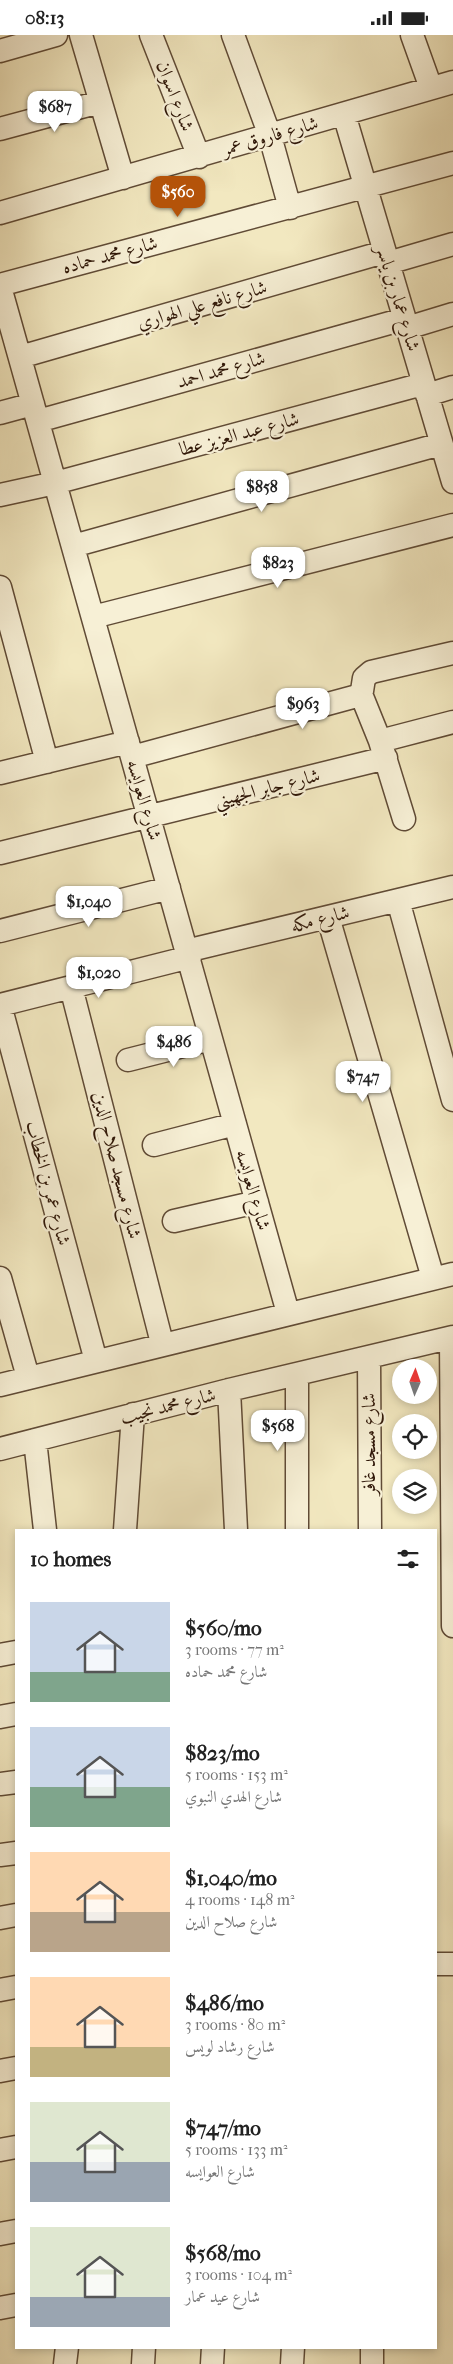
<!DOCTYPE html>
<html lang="en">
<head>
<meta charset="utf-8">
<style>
  :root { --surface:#fff; --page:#f6f6f6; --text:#222; --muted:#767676; --accent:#b45309 }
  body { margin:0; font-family:"IM FELL French Canon",Amiri,serif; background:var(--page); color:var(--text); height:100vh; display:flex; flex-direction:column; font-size:19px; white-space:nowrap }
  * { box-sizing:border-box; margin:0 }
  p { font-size:16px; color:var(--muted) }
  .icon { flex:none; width:28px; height:28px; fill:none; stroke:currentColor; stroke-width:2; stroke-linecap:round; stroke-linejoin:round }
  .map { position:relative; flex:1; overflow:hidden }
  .panel { position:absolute; left:15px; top:1494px; width:422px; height:820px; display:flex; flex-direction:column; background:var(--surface); border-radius:0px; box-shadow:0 2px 8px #0003 }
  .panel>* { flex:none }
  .needle { width:32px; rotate:2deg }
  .buttons { position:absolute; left:392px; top:1324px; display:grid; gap:10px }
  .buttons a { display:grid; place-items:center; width:45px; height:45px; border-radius:50%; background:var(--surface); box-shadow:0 2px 8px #0003; font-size:25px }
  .price { position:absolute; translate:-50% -42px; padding:0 11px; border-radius:10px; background:#fff; color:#222; font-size:16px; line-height:32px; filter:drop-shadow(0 1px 2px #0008) }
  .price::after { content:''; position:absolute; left:50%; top:30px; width:15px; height:11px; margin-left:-8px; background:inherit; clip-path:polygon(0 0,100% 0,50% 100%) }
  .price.current { background:var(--accent); color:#fff }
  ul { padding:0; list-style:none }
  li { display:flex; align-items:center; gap:15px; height:125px; padding:0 15px }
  li span { display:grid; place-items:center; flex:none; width:140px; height:100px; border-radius:0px; color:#555 }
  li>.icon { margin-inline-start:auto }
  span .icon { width:60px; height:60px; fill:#fffc; stroke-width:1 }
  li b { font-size:21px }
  h2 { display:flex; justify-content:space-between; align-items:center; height:60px; padding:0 15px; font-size:21px }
  .status { display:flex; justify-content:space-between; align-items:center; height:35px; padding:0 25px; background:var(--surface); direction:ltr }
  .status svg { height:14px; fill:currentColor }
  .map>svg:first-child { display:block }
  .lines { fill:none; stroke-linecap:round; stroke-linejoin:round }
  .street-casing { stroke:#604b36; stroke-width:25 }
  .street { stroke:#f7f0d6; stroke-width:22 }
  .labels { text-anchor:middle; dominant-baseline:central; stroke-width:4.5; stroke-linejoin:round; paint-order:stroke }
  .street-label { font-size:19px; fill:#2f1708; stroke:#f7f0d6 }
</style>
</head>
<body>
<div class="status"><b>08:13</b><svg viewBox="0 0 49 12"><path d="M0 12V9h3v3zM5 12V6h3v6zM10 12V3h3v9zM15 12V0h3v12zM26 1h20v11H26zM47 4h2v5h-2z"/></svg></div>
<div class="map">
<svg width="453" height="2329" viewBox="0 0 453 2329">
  <rect width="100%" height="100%" fill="#f2e8c0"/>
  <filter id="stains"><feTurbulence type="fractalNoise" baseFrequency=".004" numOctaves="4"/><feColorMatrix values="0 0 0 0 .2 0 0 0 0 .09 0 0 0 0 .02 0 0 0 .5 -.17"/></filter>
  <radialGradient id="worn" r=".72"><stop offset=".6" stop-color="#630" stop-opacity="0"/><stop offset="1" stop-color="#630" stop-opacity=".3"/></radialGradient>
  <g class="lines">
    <defs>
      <path id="street" d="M 81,0 L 123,143
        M 151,0 L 199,122
        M 233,0 L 270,101 L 290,173
        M 412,0 L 431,53
        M 0,16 L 56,0
        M 344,79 L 453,447
        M 0,94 L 100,67
        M 0,178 L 453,47
        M 388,228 L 453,209
        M 0,250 L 453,128
        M 0,252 L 288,1278
        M 407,293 L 453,279
        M 20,322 L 384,217
        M 427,360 L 453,352
        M 0,378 L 33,369
        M 38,386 L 404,284
        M 0,460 L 55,448 L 423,349
        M 73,511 L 441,409
        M 0,552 L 47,727
        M 93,582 L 453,490
        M 361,659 L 380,706 L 404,784
        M 380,706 L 453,687
        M 132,722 L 357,661 L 362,656 L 364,643 L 371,637 L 453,618
        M 0,738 L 128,707
        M 0,818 L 386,723
        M 398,865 L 453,1065
        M 328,882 L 433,1243
        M 0,896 L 169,853
        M 186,916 L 453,852
        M 71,952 L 162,1308
        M 0,970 L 96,1326
        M 0,970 L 190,922
        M 128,1025 L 211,1004
        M 154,1110 L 235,1089
        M 174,1186 L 257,1167
        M 0,1243 L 28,1342
        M 451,1303 L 453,1591
        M 369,1322 L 370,1495
        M 297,1339 L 297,1495
        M 0,1350 L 453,1239
        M 229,1355 L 236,1495
        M 35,1405 L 45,1495
        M 0,1414 L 229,1355 L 453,1302
        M 125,1495 L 133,1379
        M 0,1620 L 16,1617
        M 0,1682 L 16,1679
        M 0,1749 L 16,1747
        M 0,1820 L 16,1818
        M 0,1883 L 16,1880
        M 436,1929 L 453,1929
        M 0,1955 L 16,1952
        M 0,2036 L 16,2033
        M 0,2115 L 16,2112
        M 0,2199 L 16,2196
        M 0,2273 L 16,2270
        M 372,2312 L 372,2329
        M 65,2329 L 67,2312
        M 143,2329 L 144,2312
        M 212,2329 L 213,2312
        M 292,2329 L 293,2312"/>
    </defs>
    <!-- street casing -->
    <use href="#street" class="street-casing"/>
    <!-- street -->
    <use href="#street" class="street"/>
  </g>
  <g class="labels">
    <!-- street labels -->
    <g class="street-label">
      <text transform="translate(175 61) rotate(69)">شارع اسوان</text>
      <text transform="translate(270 101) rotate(-16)">شارع فاروق عمر</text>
      <text transform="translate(110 220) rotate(-15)">شارع محمد حماده</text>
      <text transform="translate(398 263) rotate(73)">شارع عمار بن ياسر</text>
      <text transform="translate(202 270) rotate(-16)">شارع نافع علي الهواري</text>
      <text transform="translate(221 335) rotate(-16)">شارع محمد احمد</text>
      <text transform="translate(239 399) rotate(-15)">شارع عبد العزيز عطا</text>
      <text transform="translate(267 753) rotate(-14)">شارع جابر الجهيني</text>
      <text transform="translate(144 765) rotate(74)">شارع العوايسه</text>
      <text transform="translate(320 884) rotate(-14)">شارع مكه</text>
      <text transform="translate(117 1130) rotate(76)">شارع مسجد صلاح الدين</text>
      <text transform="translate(48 1148) rotate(75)">شارع عمر بن الخطاب</text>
      <text transform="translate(253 1155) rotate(74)">شارع العوايسه</text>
      <text transform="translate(168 1371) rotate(-14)">شارع محمد نجيب</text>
      <text transform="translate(369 1409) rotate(-90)">شارع مسجد غافر</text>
    </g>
  </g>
  <rect width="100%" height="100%" filter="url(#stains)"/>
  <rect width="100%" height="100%" fill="url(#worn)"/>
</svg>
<div class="buttons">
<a><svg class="needle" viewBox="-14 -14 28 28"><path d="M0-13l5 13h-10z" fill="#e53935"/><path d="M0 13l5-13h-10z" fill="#767676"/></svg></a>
<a><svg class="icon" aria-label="locate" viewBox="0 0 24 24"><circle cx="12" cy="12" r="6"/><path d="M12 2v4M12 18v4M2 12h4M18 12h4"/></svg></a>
<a><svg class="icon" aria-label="layers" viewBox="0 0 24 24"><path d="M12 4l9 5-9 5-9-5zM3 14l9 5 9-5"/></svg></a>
</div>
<b class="price" style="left:55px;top:98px">$687</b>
<b class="price current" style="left:178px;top:183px">$560</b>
<b class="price" style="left:262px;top:478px">$858</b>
<b class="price" style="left:278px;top:554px">$823</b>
<b class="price" style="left:303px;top:695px">$963</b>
<b class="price" style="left:89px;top:893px">$1,040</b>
<b class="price" style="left:99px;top:964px">$1,020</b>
<b class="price" style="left:174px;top:1033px">$486</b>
<b class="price" style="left:363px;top:1068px">$747</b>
<b class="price" style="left:278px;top:1417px">$568</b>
<section class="panel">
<h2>10 homes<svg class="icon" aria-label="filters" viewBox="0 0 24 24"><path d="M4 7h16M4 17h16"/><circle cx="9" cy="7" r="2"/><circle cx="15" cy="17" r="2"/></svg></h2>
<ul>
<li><span style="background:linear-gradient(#c9d6e8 70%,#7fa58c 0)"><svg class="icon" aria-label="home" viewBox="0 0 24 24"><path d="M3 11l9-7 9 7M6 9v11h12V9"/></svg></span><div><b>$560/mo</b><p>3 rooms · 77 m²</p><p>شارع محمد حماده</p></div></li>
<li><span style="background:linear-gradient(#c9d6e8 60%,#7fa58c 0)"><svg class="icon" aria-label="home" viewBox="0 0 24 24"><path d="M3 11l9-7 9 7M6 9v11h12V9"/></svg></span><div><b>$823/mo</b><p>5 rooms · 153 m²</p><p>شارع الهدي النبوي</p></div></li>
<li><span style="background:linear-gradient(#ffd9b3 60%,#b9a48a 0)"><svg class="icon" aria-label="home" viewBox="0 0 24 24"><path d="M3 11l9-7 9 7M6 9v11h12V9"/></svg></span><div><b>$1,040/mo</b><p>4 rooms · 148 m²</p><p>شارع صلاح الدين</p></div></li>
<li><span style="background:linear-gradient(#ffd9b3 70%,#c2b280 0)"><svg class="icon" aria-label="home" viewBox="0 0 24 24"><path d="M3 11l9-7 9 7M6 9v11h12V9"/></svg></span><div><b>$486/mo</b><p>3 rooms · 80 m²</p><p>شارع رشاد لويس</p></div></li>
<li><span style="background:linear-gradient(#dfe7d0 60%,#9aa5b1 0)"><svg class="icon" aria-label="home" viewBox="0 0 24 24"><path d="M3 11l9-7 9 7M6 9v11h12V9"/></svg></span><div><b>$747/mo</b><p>5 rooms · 133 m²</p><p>شارع العوايسه</p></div></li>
<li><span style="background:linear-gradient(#dfe7d0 70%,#9aa5b1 0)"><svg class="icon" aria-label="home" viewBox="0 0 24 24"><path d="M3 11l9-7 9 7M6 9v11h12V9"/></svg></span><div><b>$568/mo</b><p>3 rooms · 104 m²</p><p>شارع عيد عمار</p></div></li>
</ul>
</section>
</div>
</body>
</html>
